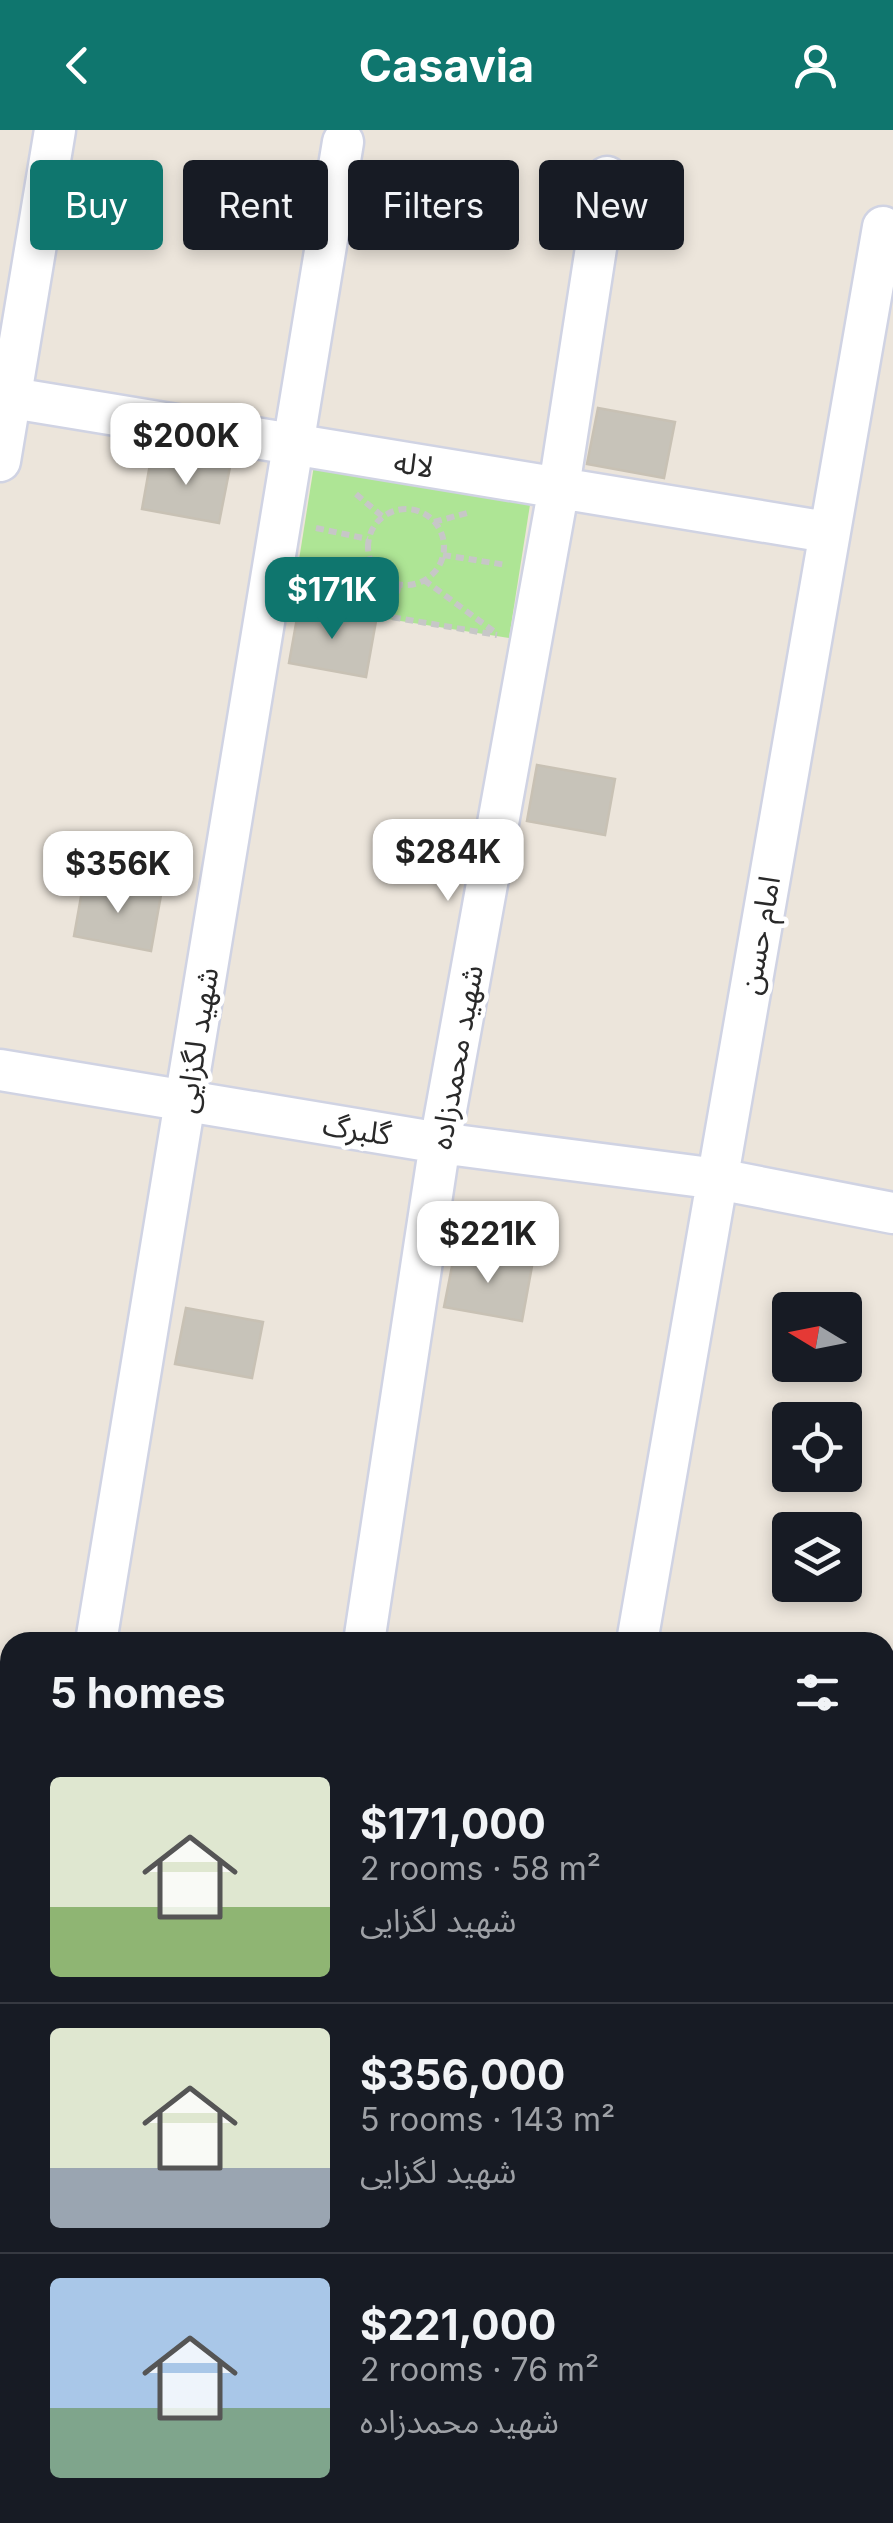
<!DOCTYPE html>
<html lang="en">
<head>
<meta charset="utf-8">
<style>
  :root { --surface:#171b24; --page:#20242c; --text:#f1f3f6; --muted:#9ea1a6; --line:#363941; --accent:#0f766e }
  body { margin:0; font-family:Inter,"Noto Sans Arabic",sans-serif; background:var(--page); color:var(--text); height:100vh; display:flex; flex-direction:column; font-size:38px; white-space:nowrap }
  * { box-sizing:border-box; margin:0 }
  p { font-size:32px; color:var(--muted) }
  .icon { flex:none; width:55px; height:55px; fill:none; stroke:currentColor; stroke-width:2; stroke-linecap:round; stroke-linejoin:round }
  .map { position:relative; flex:1; overflow:hidden }
  .drawer { position:absolute; left:0px; top:1502px; width:895px; height:892px; display:flex; flex-direction:column; background:var(--surface); border-radius:30px 30px 0 0; box-shadow:0 5px 15px #0003 }
  .drawer>* { flex:none }
  .top-card { position:absolute; left:30px; top:30px; width:835px; height:90px; display:flex; gap:20px }
  .needle { width:65px; rotate:280deg }
  .tools { position:absolute; left:772px; top:1162px; display:grid; gap:20px }
  .tools a { display:grid; place-items:center; width:90px; height:90px; border-radius:10px; background:var(--surface); box-shadow:0 5px 15px #0003; font-size:50px }
  .price { position:absolute; translate:-50% -85px; padding:0 22px; border-radius:20px; background:#fff; color:#222; font-size:32px; line-height:65px; filter:drop-shadow(0 2px 5px #0008) }
  .price::after { content:''; position:absolute; left:50%; top:60px; width:30px; height:22px; margin-left:-15px; background:inherit; clip-path:polygon(0 0,100% 0,50% 100%) }
  .price.current { background:var(--accent); color:#fff }
  ul { padding:0; list-style:none }
  li { display:flex; align-items:center; gap:30px; height:250px; padding:0 50px }
  li+li { border-top:2px solid var(--line) }
  li span { display:grid; place-items:center; flex:none; width:280px; height:200px; border-radius:10px; color:#555 }
  li>.icon { margin-inline-start:auto }
  span .icon { width:120px; height:120px; fill:#fffc; stroke-width:1 }
  li b { font-size:42px }
  h2 { display:flex; justify-content:space-between; align-items:center; height:120px; padding:0 50px; font-size:42px }
  .pill { padding:0 35px; border-radius:10px; background:var(--surface); box-shadow:0 5px 15px #0003; font-size:35px; line-height:90px }
  .pill.current { background:var(--accent); color:#fff }
  header { display:flex; justify-content:space-between; align-items:center; height:130px; padding:0 50px; background:var(--accent); color:#fff; font-size:45px; font-weight:700 }
  .map>svg:first-child { display:block }
  .green { fill:#aee595 }
  .building { fill:#c7c3b9; stroke:#c8c1b4; stroke-width:2.5 }
  .lines { fill:none; stroke-linecap:round; stroke-linejoin:round }
  .street-casing { stroke:#d0d3e3; stroke-width:45 }
  .secondary-casing { stroke:#d0d3e3; stroke-width:60 }
  .path { stroke:#c7c7c7; stroke-width:6; stroke-dasharray:8 5; stroke-linecap:butt }
  .street { stroke:#fff; stroke-width:40 }
  .secondary { stroke:#fff; stroke-width:55 }
  .labels { text-anchor:middle; dominant-baseline:central; stroke-width:9; stroke-linejoin:round; paint-order:stroke }
  .street-label { font-size:30px; fill:#292929; stroke:#fff }
</style>
</head>
<body>
<header><svg class="icon" aria-label="back" viewBox="0 0 24 24"><path d="M15 5l-7 7 7 7"/></svg>Casavia<svg class="icon" aria-label="person" viewBox="0 0 24 24"><circle cx="12" cy="8" r="4"/><path d="M4 21q1-7 8-7t8 7"/></svg></header>
<div class="map">
<svg width="893" height="2393" viewBox="0 0 893 2393">
  <rect width="100%" height="100%" fill="#ece5db"/>
  <!-- green -->
  <path class="green" d="M 315,329 L 532,362 L 509,508 L 292,474 Z"/>
  <!-- building -->
  <path class="building" d="M 598,278 L 675,292 L 664,348 L 587,334 Z
    M 152,323 L 230,337 L 219,393 L 142,379 Z
    M 299,477 L 376,491 L 366,547 L 289,533 Z
    M 537,635 L 615,649 L 605,705 L 527,691 Z
    M 84,750 L 161,765 L 151,821 L 74,806 Z
    M 455,1121 L 532,1136 L 522,1191 L 444,1177 Z
    M 186,1178 L 263,1192 L 252,1248 L 175,1234 Z
    M 0,2253 L 10,2255 L 10,2313 L 0,2311 Z"/>
  <g class="lines">
    <defs>
      <path id="street" d="M 0,266 L 827,402
        M 0,331 L 55,0
        M 0,940 L 440,1013 L 718,1049 L 893,1083
        M 96,1512 L 343,12
        M 364,1512 L 440,1013 L 559,357 L 607,47
        M 637,1512 L 883,97
        M 0,1823 L 10,1825
        M 0,2089 L 10,2028
        M 215,2393 L 216,2385
        M 483,2393 L 484,2385"/>
      <path id="secondary" d="M 885,1753 L 893,1707
        M 885,2314 L 893,2266
        M 776,2393 L 778,2385
        M 872,2393 L 873,2385"/>
    </defs>
    <!-- street casing -->
    <use href="#street" class="street-casing"/>
    <!-- secondary casing -->
    <use href="#secondary" class="secondary-casing"/>
    <!-- path -->
    <path class="path" d="M 356,364 L 383,387
      M368 417a38 38 0 1 1 76 0a38 38 0 1 1-76 0Z
      M 434,392 L 467,383
      M 316,398 L 368,409
      M 443,425 L 506,435
      M 424,450 L 496,503
      M 305,465 L 373,436
      M 303,472 L 497,505
      M 390,488 L 399,455"/>
    <!-- street -->
    <use href="#street" class="street"/>
    <!-- secondary -->
    <use href="#secondary" class="secondary"/>
  </g>
  <g class="labels">
    <!-- street labels -->
    <g class="street-label">
      <text transform="translate(414 334) rotate(9)">لاله</text>
      <text transform="translate(759 805) rotate(-80)">امام حسن</text>
      <text transform="translate(196 910) rotate(-81)">شهید لگزایی</text>
      <text transform="translate(456 927) rotate(-80)">شهید محمدزاده</text>
      <text transform="translate(357 999) rotate(9)">گلبرگ</text>
    </g>
  </g>
</svg>
<div class="tools">
<a><svg class="needle" viewBox="-14 -14 28 28"><path d="M0-13l5 13h-10z" fill="#e53935"/><path d="M0 13l5-13h-10z" fill="#9ea1a6"/></svg></a>
<a><svg class="icon" aria-label="locate" viewBox="0 0 24 24"><circle cx="12" cy="12" r="6"/><path d="M12 2v4M12 18v4M2 12h4M18 12h4"/></svg></a>
<a><svg class="icon" aria-label="layers" viewBox="0 0 24 24"><path d="M12 4l9 5-9 5-9-5zM3 14l9 5 9-5"/></svg></a>
</div>
<b class="price" style="left:186px;top:358px">$200K</b>
<b class="price current" style="left:332px;top:512px">$171K</b>
<b class="price" style="left:448px;top:774px">$284K</b>
<b class="price" style="left:118px;top:786px">$356K</b>
<b class="price" style="left:488px;top:1156px">$221K</b>
<div class="top-card">
<a class="pill current">Buy</a>
<a class="pill">Rent</a>
<a class="pill">Filters</a>
<a class="pill">New</a>
</div>
<section class="drawer">
<h2>5 homes<svg class="icon" aria-label="filters" viewBox="0 0 24 24"><path d="M4 7h16M4 17h16"/><circle cx="9" cy="7" r="2"/><circle cx="15" cy="17" r="2"/></svg></h2>
<ul>
<li><span style="background:linear-gradient(#dfe7d0 65%,#8fb573 0)"><svg class="icon" aria-label="home" viewBox="0 0 24 24"><path d="M3 11l9-7 9 7M6 9v11h12V9"/></svg></span><div><b>$171,000</b><p>2 rooms · 58 m²</p><p>شهید لگزایی</p></div></li>
<li><span style="background:linear-gradient(#dfe7d0 70%,#9aa5b1 0)"><svg class="icon" aria-label="home" viewBox="0 0 24 24"><path d="M3 11l9-7 9 7M6 9v11h12V9"/></svg></span><div><b>$356,000</b><p>5 rooms · 143 m²</p><p>شهید لگزایی</p></div></li>
<li><span style="background:linear-gradient(#a9c7e8 65%,#7fa58c 0)"><svg class="icon" aria-label="home" viewBox="0 0 24 24"><path d="M3 11l9-7 9 7M6 9v11h12V9"/></svg></span><div><b>$221,000</b><p>2 rooms · 76 m²</p><p>شهید محمدزاده</p></div></li>
</ul>
</section>
</div>
</body>
</html>
